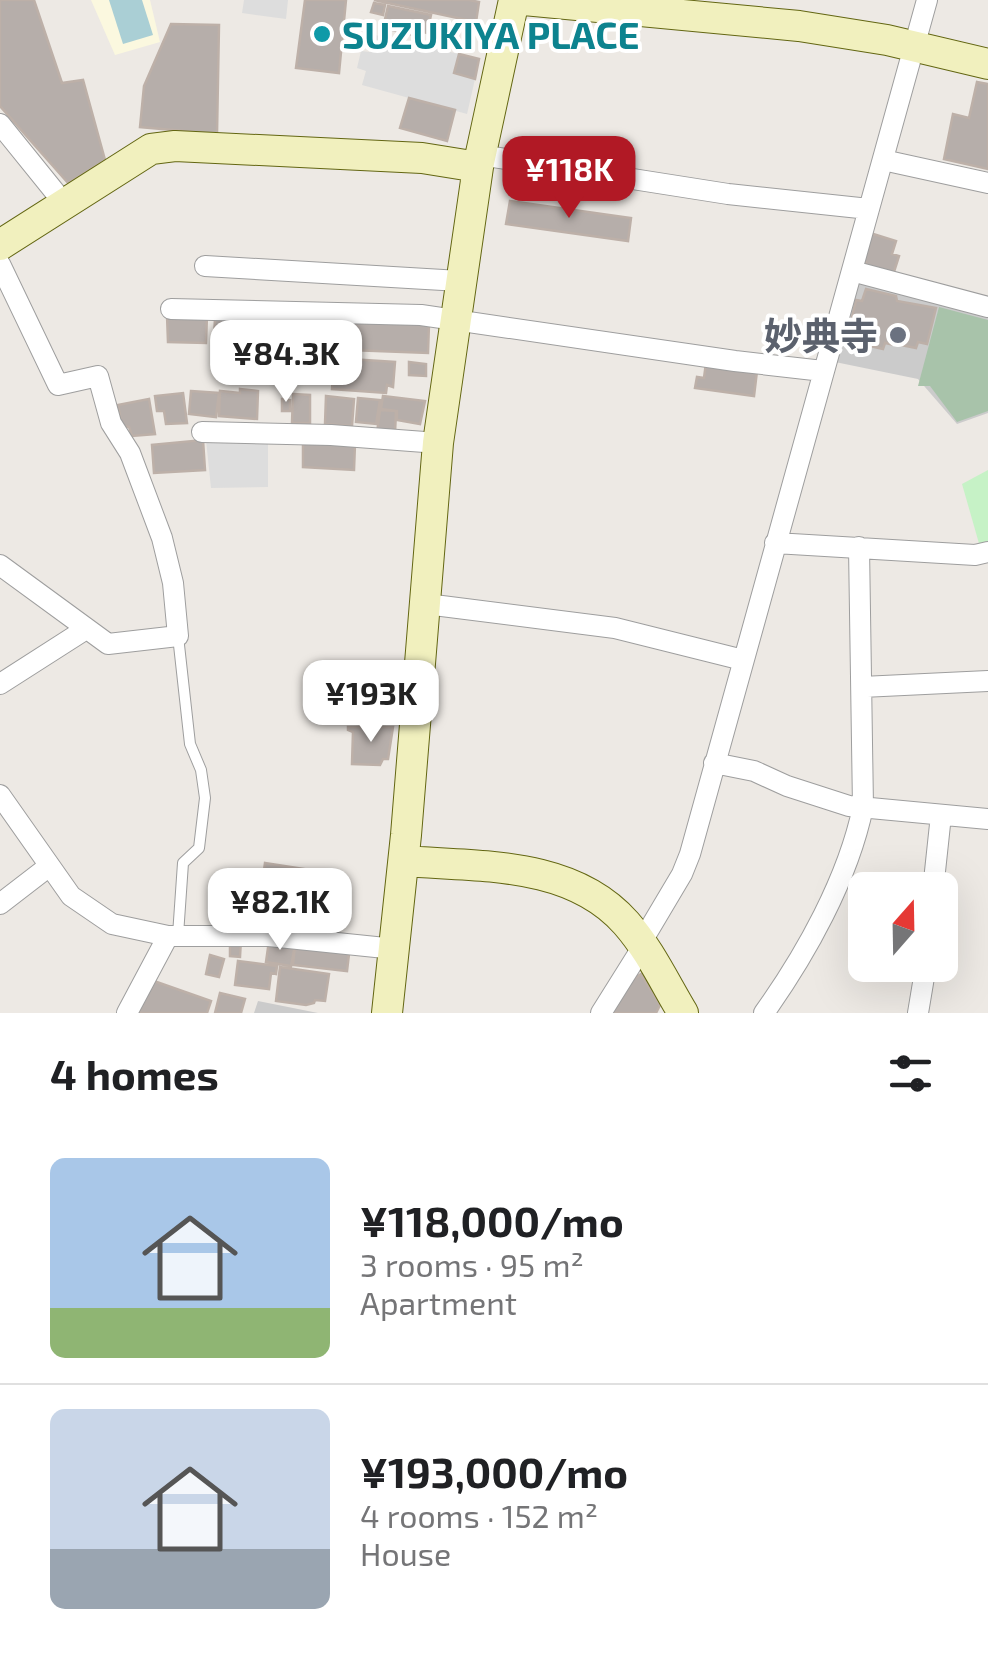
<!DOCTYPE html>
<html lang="en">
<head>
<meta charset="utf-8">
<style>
  :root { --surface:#fff; --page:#f6f6f6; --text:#202124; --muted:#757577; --line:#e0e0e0; --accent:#b11925 }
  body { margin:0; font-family:"Exo 2","Noto Sans JP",sans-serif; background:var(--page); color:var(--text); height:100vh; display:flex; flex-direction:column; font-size:38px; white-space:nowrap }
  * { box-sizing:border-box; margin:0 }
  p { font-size:32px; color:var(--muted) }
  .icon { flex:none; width:55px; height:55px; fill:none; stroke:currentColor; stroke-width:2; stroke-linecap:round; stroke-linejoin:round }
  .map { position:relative; height:1013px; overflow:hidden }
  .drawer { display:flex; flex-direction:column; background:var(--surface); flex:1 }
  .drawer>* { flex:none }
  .needle { width:65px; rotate:20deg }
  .fabs { position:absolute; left:848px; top:872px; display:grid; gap:20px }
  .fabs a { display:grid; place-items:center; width:110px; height:110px; border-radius:15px; background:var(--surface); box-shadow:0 10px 40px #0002; font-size:50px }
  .price { position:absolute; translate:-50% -85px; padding:0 22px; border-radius:20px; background:#fff; color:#222; font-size:32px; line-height:65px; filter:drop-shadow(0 2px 5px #0008) }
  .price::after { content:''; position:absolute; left:50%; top:60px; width:30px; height:22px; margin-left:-15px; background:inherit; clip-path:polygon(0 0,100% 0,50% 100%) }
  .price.active { background:var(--accent); color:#fff }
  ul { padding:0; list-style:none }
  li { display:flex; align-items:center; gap:30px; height:250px; padding:0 50px }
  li+li { border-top:2px solid var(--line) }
  li span { display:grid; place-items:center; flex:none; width:280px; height:200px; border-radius:15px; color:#555 }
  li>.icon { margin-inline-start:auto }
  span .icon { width:120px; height:120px; fill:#fffc; stroke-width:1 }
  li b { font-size:42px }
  h2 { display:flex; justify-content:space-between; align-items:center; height:120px; padding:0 50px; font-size:42px }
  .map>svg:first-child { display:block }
  .education { fill:#fbf8df }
  .religious { fill:#cbcbcb }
  .cemetery { fill:#a8c3aa }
  .park { fill:#c6f2c6 }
  .parking { fill:#ddd }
  .water { fill:#aacfd5 }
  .building { fill:#b6aeaa; stroke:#bdb0a8; stroke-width:2.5 }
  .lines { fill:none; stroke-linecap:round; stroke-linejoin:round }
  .lane-casing { stroke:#9e9e9e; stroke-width:12 }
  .street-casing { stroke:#9e9e9e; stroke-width:22 }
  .secondary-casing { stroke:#636612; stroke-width:32 }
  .lane { stroke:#fff; stroke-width:10 }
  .street { stroke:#fff; stroke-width:20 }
  .secondary { stroke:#f1f0be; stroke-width:30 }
  .culture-dot { fill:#0f9aa8; stroke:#fff; stroke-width:4 }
  .worship-dot { fill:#6b7280; stroke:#fff; stroke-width:4 }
  .labels { text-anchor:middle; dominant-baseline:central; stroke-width:8; stroke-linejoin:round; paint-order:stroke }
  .culture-label { font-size:38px; font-weight:bold; fill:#0d838f; stroke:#fff; text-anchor:start }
  .worship-label { font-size:38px; font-weight:bold; fill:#5b616d; stroke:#fff; text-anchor:end }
</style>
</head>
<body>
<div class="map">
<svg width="988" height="1013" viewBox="0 0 988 1013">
  <rect width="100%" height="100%" fill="#ede9e4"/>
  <!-- education -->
  <path class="education" d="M 91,0 L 150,0 L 160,42 L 115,55 Z"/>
  <!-- religious -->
  <path class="religious" d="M 868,282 L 988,313 L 988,413 L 957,424 L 918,379 L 835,362 L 856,283 Z
    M 258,1001 L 318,1013 L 254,1013 Z"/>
  <!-- cemetery -->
  <path class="cemetery" d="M 939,307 L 988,320 L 988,411 L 957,422 L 930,386 L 918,386 Z"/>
  <!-- park -->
  <path class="park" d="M 988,470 L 988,545 L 980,547 L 962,484 Z"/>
  <!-- parking -->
  <path class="parking" d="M 244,0 L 288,0 L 286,19 L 242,13 Z
    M 375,35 L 459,54 L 454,73 L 475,79 L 467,114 L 362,85 L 366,71 L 357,68 L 361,51 L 370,52 Z
    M 271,317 L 325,318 L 324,349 L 271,346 Z
    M 268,438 L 268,487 L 211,488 L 206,440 Z"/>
  <!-- water -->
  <path class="water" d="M 109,0 L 142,0 L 153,35 L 123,44 Z"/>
  <!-- building -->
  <path class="building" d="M 0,0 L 34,0 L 62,83 L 83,80 L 105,160 L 68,183 L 0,106 Z
    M 305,0 L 346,0 L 339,73 L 296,68 Z
    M 374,0 L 469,0 L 479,2 L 476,22 Z
    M 374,3 L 385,5 L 383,15 L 371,12 Z
    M 388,6 L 431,15 L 427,33 L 420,31 L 418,36 L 383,28 Z
    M 171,24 L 219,25 L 217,134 L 140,127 L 144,86 Z
    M 459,54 L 479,59 L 475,79 L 454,73 Z
    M 977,82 L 988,84 L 988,169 L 944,159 L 953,114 L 969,118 Z
    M 409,98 L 455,110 L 447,141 L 400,128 Z
    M 510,201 L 631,218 L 628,241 L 506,224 Z
    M 870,233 L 896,241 L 892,254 L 899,256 L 893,275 L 869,268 L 863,257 Z
    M 866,289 L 896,296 L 897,301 L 936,308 L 927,344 L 918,342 L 916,348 L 901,345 L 902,339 L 897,338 L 895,345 L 885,343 L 883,349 L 866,345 L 869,330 L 850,326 L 856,300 L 862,301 Z
    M 167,315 L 207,315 L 206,343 L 168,342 Z
    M 325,318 L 429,324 L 428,353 L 324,349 Z
    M 215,319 L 257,320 L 256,351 L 213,352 Z
    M 334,358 L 395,362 L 393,387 L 387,385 L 386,393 L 332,389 Z
    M 409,362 L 426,364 L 426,376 L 409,375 Z
    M 706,363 L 757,371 L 754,396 L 695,388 L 697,377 L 704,378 Z
    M 240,389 L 258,391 L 257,419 L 219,416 L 220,391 L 240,393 Z
    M 191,391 L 219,393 L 216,417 L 189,414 Z
    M 183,393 L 187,423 L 166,424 L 164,411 L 157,411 L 155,396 Z
    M 293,394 L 310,395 L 310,423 L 292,423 Z
    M 326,396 L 354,399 L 352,426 L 325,424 Z
    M 383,396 L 425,401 L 420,424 L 397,420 L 397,411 L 381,409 Z
    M 358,398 L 380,400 L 376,424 L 356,422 Z
    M 149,399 L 155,434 L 132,436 L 129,427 L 122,426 L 118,405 Z
    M 282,399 L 290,400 L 290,411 L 282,411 Z
    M 380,410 L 396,411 L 395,433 L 377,433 Z
    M 303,439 L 355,444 L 354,470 L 303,467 Z
    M 203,440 L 205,470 L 154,473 L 152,445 Z
    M 348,727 L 393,727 L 388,759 L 383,759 L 380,765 L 352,764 L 353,732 L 348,730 Z
    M 265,863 L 330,873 L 326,904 L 261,893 Z
    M 230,939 L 241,939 L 240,957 L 230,956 Z
    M 269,941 L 295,945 L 291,966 L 266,962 Z
    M 295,945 L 349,954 L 347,971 L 293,965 Z
    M 210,955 L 224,959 L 219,977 L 206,974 Z
    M 238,961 L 277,966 L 276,974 L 271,973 L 269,989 L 235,985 Z
    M 280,967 L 329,974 L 325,1001 L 315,1000 L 314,1003 L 306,1005 L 276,1001 Z
    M 641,974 L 660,1005 L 656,1013 L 612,1013 L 632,980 Z
    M 151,980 L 211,1001 L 207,1013 L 139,1013 Z
    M 220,993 L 245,999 L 241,1013 L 215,1013 Z"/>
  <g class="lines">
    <defs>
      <path id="lane" d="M 178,636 L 190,744 L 201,770 L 205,798 L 199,848 L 183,863 L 178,935"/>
      <path id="street" d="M 0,124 L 63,202
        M 480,155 L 728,194 L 869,209
        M 883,160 L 988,183
        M 0,264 L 58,385 L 98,376 L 111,423 L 130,453 L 162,538 L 173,583 L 178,636 L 108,644 L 0,565
        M 205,266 L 460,281
        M 852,271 L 988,307
        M 171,309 L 421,315 L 735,361 L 823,371
        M 202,432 L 331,435 L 438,443
        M 775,543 L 975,555 L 988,552
        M 426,604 L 615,628 L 743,660
        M 0,684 L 86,629
        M 862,687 L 988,681
        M 714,763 L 754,771 L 787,786 L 849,806 L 988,819
        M 0,795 L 71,896 L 112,924 L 168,936 L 269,936 L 395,949
        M 933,890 L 941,815
        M 0,904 L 48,867
        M 641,943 L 682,874 L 690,854 L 927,0
        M 127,1013 L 168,936
        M 601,1013 L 643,946
        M 764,1013 C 806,954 848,879 863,807 L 859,547
        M 918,1013 L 926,965"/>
      <path id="secondary" d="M 524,0 L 799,26 L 887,40 L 988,64
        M 0,245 L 151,149 L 175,146 L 422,158 L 478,167
        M 404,861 C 480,867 571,861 626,923 C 649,949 665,983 683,1013
        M 387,1013 L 406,835 L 438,443 L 478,167 L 514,0"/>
    </defs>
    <!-- lane casing -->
    <use href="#lane" class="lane-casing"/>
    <!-- street casing -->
    <use href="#street" class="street-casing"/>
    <!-- secondary casing -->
    <use href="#secondary" class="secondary-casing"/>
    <!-- lane -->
    <use href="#lane" class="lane"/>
    <!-- street -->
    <use href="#street" class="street"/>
    <!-- secondary -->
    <use href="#secondary" class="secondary"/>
  </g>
  <!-- markers -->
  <circle class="culture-dot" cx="322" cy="34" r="10"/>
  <circle class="worship-dot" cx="898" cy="335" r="10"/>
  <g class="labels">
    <!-- culture labels -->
    <g class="culture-label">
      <text x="342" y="34">SUZUKIYA PLACE</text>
    </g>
    <!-- worship labels -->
    <g class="worship-label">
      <text x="878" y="335">妙典寺</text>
    </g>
  </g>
</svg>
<div class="fabs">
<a><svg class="needle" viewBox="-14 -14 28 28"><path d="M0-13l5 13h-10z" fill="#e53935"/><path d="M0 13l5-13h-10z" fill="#757577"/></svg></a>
</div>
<b class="price active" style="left:569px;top:221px">¥118K</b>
<b class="price" style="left:286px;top:405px">¥84.3K</b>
<b class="price" style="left:371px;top:745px">¥193K</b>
<b class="price" style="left:280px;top:953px">¥82.1K</b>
</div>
<section class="drawer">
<h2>4 homes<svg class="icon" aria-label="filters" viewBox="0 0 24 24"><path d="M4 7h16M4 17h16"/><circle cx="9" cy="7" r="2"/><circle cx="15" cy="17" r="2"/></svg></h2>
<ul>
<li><span style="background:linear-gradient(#a9c7e8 75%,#8fb573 0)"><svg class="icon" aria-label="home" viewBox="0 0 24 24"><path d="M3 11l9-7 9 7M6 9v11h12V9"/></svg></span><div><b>¥118,000/mo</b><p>3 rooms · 95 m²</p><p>Apartment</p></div></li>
<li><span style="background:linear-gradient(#c9d6e8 70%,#9aa5b1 0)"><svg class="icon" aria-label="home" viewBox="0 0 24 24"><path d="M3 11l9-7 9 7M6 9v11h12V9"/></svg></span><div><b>¥193,000/mo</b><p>4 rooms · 152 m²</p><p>House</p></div></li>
</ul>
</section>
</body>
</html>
